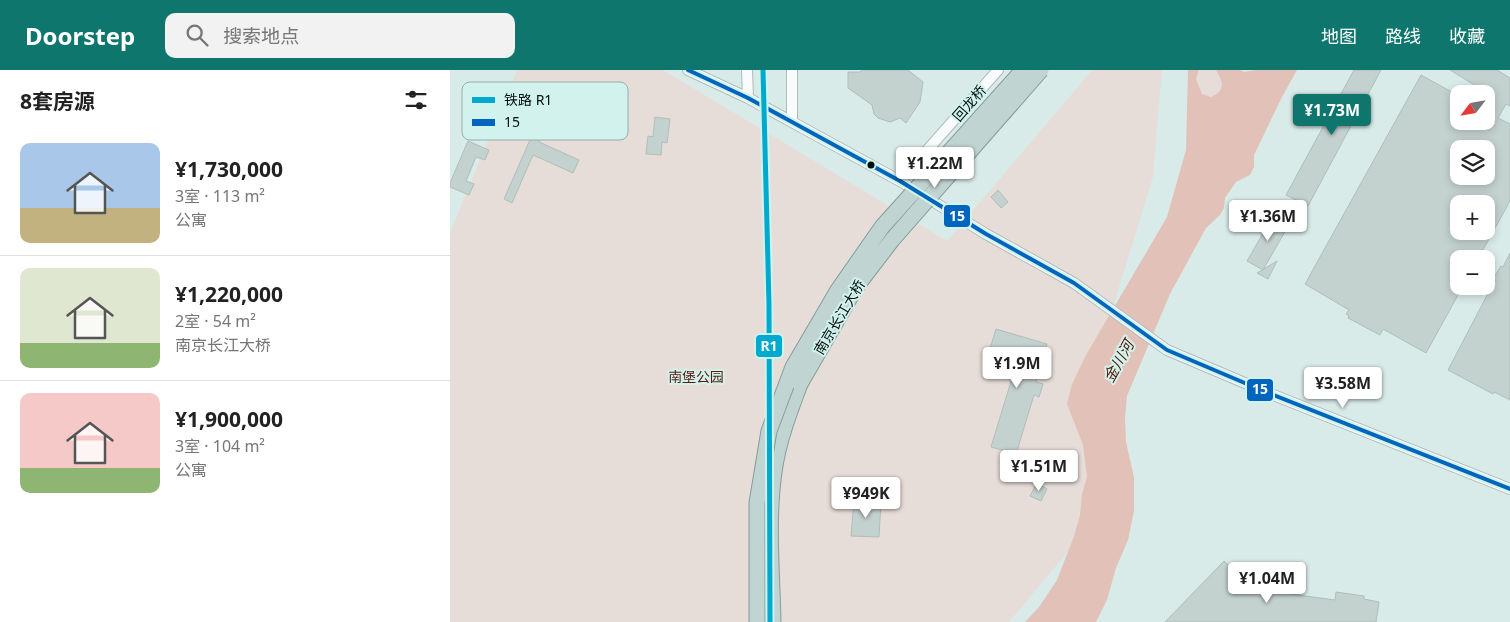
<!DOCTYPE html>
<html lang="zh">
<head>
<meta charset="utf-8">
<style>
  :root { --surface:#fff; --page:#f2f2f2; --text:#222; --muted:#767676; --line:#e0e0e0; --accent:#0f766e }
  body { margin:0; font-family:"Noto Sans","Noto Sans SC",sans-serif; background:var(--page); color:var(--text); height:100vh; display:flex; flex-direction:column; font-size:19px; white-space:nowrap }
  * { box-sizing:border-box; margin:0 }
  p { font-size:16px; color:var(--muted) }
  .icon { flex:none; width:28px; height:28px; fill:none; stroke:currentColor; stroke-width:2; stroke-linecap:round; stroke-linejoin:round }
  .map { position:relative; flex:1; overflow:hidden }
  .sheet { display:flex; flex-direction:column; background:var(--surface); width:450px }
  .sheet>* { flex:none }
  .needle { width:32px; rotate:239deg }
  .fabs { position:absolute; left:1000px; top:15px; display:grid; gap:10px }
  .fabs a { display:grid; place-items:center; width:45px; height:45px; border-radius:10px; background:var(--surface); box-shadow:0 2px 8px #0003; font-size:25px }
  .price { position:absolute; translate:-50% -42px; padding:0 11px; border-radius:5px; background:#fff; color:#222; font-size:16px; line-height:32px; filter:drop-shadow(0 1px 2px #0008) }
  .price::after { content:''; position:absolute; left:50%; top:30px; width:15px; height:11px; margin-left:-8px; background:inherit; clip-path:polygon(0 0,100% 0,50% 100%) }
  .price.active { background:var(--accent); color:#fff }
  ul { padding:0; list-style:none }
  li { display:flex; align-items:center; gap:15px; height:125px; padding:0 20px }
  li+li { border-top:1px solid var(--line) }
  li span { display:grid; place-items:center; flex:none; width:140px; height:100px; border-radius:10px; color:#555 }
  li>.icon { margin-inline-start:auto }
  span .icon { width:60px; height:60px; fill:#fffc; stroke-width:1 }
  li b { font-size:21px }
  h2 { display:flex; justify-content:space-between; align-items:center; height:60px; padding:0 20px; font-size:21px }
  header { display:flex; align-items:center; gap:30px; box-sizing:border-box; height:70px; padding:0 25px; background:var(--accent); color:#fff }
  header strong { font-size:24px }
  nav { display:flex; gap:28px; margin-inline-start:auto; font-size:18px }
  .search { width:350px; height:45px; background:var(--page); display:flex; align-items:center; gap:12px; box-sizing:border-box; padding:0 18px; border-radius:10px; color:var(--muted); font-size:19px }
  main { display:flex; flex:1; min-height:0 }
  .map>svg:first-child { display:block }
  .green { fill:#e7ddd8 }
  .water { fill:#e2c2b8 }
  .building { fill:#c3d1cf; stroke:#b0bebb; fill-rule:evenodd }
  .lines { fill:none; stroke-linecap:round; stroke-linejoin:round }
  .minor-casing { stroke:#aebbb9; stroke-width:12 }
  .highway-casing { stroke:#839d9a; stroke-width:17 }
  .minor { stroke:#f9fcfc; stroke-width:10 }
  .highway { stroke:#c0d4d2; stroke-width:15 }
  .rail-casing { stroke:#c5cac9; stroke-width:5 }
  .rail { stroke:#d2f2ed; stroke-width:3; stroke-dasharray:9; stroke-linecap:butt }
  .highway-bridge-casing { stroke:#839d9a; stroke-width:17; stroke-linecap:butt }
  .highway-bridge { stroke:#c0d4d2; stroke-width:15 }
  .bus-1-casing { stroke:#d2f2ed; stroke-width:8 }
  .bus-1 { stroke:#0065bd; stroke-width:4 }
  .rail-1-casing { stroke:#d2f2ed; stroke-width:9 }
  .rail-1 { stroke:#00a9ce; stroke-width:5 }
  .bus-dot { fill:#050f0e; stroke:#d2f2ed; stroke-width:2 }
  .labels { text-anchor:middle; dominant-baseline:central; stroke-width:4; stroke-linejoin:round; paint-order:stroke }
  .street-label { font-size:14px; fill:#050f0e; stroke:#d2f2ed }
  .park-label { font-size:14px; fill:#5b1d10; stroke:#d2f2ed }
  .water-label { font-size:15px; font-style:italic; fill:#56180c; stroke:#d2f2ed }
  .key { fill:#d2f2ed; stroke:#94aeaa; stroke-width:1 }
  .key-label { font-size:14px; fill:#050f0e }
  .line-badge { stroke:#d2f2ed; stroke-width:2 }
  .badge-label { font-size:14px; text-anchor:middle; font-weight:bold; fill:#fff }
</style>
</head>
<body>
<header>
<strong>Doorstep</strong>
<div class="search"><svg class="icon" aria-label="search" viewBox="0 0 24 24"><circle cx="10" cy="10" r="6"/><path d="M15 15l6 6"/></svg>搜索地点</div>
<nav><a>地图</a><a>路线</a><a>收藏</a></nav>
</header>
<main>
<section class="sheet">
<h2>8套房源<svg class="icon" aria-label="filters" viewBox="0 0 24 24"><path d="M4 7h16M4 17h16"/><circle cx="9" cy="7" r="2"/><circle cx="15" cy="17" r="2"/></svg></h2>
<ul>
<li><span style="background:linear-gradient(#a9c7e8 65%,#c2b280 0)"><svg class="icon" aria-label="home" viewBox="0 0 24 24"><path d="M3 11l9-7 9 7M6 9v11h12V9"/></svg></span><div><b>¥1,730,000</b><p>3室 · 113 m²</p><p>公寓</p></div></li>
<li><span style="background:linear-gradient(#dfe7d0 75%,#8fb573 0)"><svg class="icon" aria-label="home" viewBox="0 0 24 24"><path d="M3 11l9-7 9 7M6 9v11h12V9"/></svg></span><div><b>¥1,220,000</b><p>2室 · 54 m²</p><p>南京长江大桥</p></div></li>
<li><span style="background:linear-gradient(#f6c9c9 75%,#8fb573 0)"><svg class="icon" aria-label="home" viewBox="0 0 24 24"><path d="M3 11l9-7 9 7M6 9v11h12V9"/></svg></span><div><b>¥1,900,000</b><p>3室 · 104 m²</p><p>公寓</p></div></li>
</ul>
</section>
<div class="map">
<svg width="1060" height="552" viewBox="0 0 1060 552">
  <rect width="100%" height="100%" fill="#d9ebe8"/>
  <!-- green -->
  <path class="green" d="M 67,0 L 213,0 L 497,171 L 642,0 L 712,0 L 703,107 L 652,273 L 636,460 L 559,552 L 0,552 L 0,163 Z
    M 749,0 L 766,0 C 773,12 776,20 761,27 L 752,24 L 746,9 Z"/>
  <!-- water -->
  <path class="water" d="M 738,0 L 749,0 L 746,9 L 752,24 L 761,27 C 776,20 773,12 766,0 L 791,0 L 794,2 L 804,0 L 847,0 L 832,27 L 804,85 L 804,97 L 800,105 L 786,112 L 775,128 L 774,138 L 770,145 L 756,158 L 720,224 L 677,326 L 675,347 L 676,372 L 684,407 L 684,441 L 678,470 L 666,498 L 657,530 L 646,552 L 575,552 L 589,537 L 607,510 L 624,466 L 630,445 L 632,424 L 637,407 L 633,375 L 617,334 L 622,314 L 636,285 L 717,147 L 736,80 Z"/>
  <!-- building -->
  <path class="building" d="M 412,0 L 458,0 L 473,12 L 470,32 L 456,53 L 450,48 L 440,52 L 428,48 L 424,44 L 422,35 L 398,18 L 398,2 L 410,2 Z
    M 904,0 L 931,0 L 858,136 L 836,125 Z
    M 1000,0 L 1047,0 L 1060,8 L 1060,36 L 1056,34 L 1048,48 L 1060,54 L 1060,131 L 1028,189 L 1009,189 L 1009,216 L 1013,216 L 976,283 L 933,259 L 930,265 L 898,248 L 899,246 L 896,244 L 899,240 L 855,214 L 971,5 L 1009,26 L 1009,51 L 1036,51 L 1036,22 ZM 1009,79 L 1036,79 L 1036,106 L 1009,106 ZM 1009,134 L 1036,134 L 1036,161 L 1009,161 Z
    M 98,29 L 106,33 L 89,72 L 129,90 L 123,103 L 83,85 L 62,133 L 54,129 Z
    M 205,47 L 220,49 L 217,73 L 212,72 L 211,85 L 196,84 L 198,66 L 203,67 Z
    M 18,71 L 39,80 L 35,90 L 26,87 L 16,111 L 24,114 L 19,125 L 0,117 L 0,113 Z
    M 548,120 L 558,132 L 551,138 L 541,127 Z
    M 824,144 L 840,153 L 813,200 L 797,191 Z
    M 1060,183 L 1060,330 L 1044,322 L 1043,324 L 998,300 L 1045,210 L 1043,209 L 1051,196 L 1053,197 Z
    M 827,191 L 818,209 L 807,203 Z
    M 546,259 L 597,274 L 586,312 L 593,314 L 589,327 L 584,325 L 566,384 L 541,377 L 563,305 L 573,308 L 579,286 L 553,277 L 549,288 L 538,285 Z
    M 587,413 L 597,419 L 591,431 L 580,426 Z
    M 404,431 L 431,433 L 429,467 L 401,466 Z
    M 774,491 L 804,519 L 885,530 L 886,522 L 914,526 L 914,529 L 929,532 L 926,552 L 715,552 Z"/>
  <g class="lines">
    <defs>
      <path id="minor" d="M 238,0 L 298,28 L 342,52 L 450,111 L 536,164 L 624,213 L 717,280 L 816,322 L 1060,419
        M 297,0 L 298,28
        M 342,0 L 342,52
        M 450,111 L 548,0"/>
      <path id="highway" d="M 323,552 C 322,502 317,452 324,402 C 328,372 339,343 350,314"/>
    </defs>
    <!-- minor casing -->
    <use href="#minor" class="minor-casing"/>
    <!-- highway casing -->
    <use href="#highway" class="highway-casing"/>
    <!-- minor -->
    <use href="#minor" class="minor"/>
    <!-- highway -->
    <use href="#highway" class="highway"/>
    <defs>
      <path id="rail" d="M 313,0 L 319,234 L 320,552"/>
    </defs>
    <!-- rail casing -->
    <use href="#rail" class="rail-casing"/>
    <!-- rail -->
    <use href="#rail" class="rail"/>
    <defs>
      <path id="highway-bridge" d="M 350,314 L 406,217 L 442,170 L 591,0
        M 307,552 L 307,433 L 319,361 L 343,297 L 388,220 L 432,157 L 573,0"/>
    </defs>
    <!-- highway-bridge casing -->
    <use href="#highway-bridge" class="highway-bridge-casing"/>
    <!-- highway-bridge -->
    <use href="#highway-bridge" class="highway-bridge"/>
    <defs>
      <path id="bus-1" d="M 238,0 L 298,28 L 342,52 L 450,111 L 536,164 L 624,213 L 717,280 L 816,322 L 1060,419"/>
    </defs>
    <!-- bus-1 casing -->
    <use href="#bus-1" class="bus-1-casing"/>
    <!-- bus-1 -->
    <use href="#bus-1" class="bus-1"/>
    <defs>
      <path id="rail-1" d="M 313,0 L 319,234 L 320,552"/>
    </defs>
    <!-- rail-1 casing -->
    <use href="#rail-1" class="rail-1-casing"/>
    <!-- rail-1 -->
    <use href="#rail-1" class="rail-1"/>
  </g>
  <!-- markers -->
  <circle class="bus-dot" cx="421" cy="95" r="4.5"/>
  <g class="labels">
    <!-- street labels -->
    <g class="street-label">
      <text transform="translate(519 33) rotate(-49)">回龙桥</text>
      <text transform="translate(389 247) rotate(-59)">南京长江大桥</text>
    </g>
    <!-- park labels -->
    <g class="park-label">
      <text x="246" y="306">南堡公园</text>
    </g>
    <!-- water labels -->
    <g class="water-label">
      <text transform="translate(668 291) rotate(-61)">金川河</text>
    </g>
  </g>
  <!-- legend -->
  <rect x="12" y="12" width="166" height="58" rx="8" class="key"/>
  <rect x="22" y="27" width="23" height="6" fill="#00a9ce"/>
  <rect x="22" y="49" width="23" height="7" fill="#0065bd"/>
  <g class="key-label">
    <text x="54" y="35">铁路 R1</text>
    <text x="54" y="57">15</text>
  </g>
  <g class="line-badge">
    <rect x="493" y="134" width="28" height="24" rx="5" fill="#0065bd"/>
    <rect x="305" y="264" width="28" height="24" rx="5" fill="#00a9ce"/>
    <rect x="796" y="308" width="28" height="24" rx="5" fill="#0065bd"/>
  </g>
  <g class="badge-label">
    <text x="507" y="151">15</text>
    <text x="319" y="281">R1</text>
    <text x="810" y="324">15</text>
  </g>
</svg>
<div class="fabs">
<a><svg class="needle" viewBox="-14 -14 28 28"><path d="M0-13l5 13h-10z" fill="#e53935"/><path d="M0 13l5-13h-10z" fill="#767676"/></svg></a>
<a><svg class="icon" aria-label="layers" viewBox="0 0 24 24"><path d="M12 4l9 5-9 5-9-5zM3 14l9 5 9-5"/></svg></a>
<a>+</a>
<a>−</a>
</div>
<b class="price active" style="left:882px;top:66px">¥1.73M</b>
<b class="price" style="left:485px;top:119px">¥1.22M</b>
<b class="price" style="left:818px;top:172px">¥1.36M</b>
<b class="price" style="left:567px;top:319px">¥1.9M</b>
<b class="price" style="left:893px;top:339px">¥3.58M</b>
<b class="price" style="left:589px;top:422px">¥1.51M</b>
<b class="price" style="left:416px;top:449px">¥949K</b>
<b class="price" style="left:817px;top:534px">¥1.04M</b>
</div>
</main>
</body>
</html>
